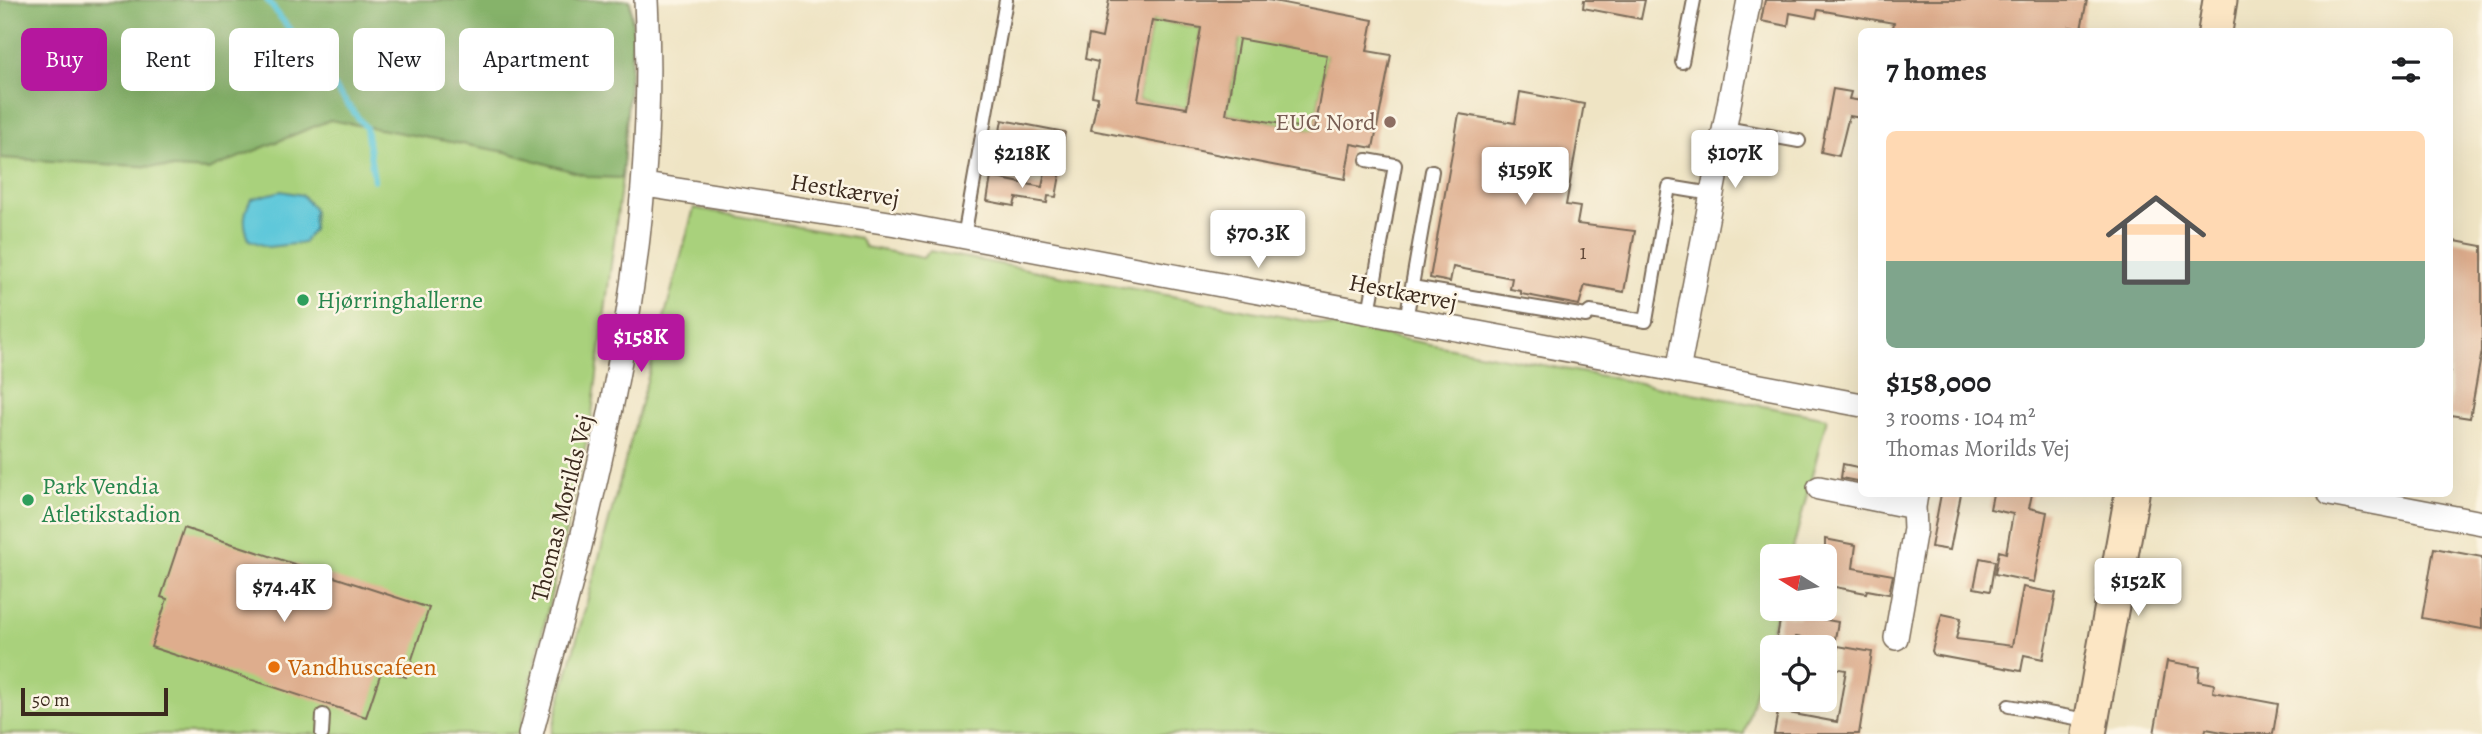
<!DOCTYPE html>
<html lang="en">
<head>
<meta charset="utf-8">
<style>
  :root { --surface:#fff; --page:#f6f6f6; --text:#202124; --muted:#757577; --line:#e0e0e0; --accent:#b5179e }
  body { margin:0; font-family:Alegreya,serif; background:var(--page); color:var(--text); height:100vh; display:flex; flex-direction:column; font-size:26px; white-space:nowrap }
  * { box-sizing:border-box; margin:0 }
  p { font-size:23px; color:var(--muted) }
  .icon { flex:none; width:38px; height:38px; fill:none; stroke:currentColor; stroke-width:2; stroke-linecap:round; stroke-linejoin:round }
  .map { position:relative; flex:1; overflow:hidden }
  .details { position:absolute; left:1858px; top:28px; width:595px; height:469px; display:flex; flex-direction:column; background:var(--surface); border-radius:10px; box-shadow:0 7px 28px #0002 }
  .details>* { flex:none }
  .guide { position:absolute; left:21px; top:28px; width:665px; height:63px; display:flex; gap:14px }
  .needle { width:46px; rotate:281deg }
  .buttons { position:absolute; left:1760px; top:544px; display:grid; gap:14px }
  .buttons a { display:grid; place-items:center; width:77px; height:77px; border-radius:10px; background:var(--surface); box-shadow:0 7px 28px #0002; font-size:35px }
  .scale { position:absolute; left:21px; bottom:18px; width:147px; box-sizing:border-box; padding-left:7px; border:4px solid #3b2a1e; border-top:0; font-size:19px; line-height:24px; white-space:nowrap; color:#3b2a1e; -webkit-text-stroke:5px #fcf5e5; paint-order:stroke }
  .price { position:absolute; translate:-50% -60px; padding:0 16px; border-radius:7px; background:#fff; color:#222; font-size:23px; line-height:46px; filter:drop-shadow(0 2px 4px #0008) }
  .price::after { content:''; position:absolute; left:50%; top:42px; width:21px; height:16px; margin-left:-10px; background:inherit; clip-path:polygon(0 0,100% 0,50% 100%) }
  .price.active { background:var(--accent); color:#fff }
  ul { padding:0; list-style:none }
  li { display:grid; align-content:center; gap:14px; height:371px; padding:0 28px }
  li+li { border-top:2px solid var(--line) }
  li span { display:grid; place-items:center; height:217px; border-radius:10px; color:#555 }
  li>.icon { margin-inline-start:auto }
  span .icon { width:126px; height:126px; fill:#fffc; stroke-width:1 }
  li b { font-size:30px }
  h2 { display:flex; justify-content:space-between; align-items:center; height:84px; padding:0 28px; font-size:30px }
  .chip { padding:0 24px; border-radius:10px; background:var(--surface); box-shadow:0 7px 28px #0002; font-size:24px; line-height:63px }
  .chip.active { background:var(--accent); color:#fff }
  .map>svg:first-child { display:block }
  .green { fill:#a9d17b; stroke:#727e4c; stroke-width:2 }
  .forest { fill:#86b36b; stroke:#606e44; stroke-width:2 }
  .water { fill:#5ec8da; stroke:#4c797c; stroke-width:2 }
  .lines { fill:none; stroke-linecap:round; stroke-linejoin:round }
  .stream { stroke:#5ec8da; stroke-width:6 }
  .building { fill:#dead8d; fill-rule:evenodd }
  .lane-casing { stroke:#7a6b58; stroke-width:16 }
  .street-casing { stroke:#7a6b58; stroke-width:26 }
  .secondary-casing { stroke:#7a6b58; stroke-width:37 }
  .lane { stroke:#fff; stroke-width:12 }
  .street { stroke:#fff; stroke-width:23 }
  .secondary { stroke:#fce6c4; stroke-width:33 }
  .education-dot { fill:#8d6e63; stroke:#fcf5e5; stroke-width:2.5 }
  .leisure-dot { fill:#2e9e5b; stroke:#fcf5e5; stroke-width:2.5 }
  .food-dot { fill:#e8710a; stroke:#fcf5e5; stroke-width:2.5 }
  .labels { text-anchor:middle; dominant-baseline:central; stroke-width:5; stroke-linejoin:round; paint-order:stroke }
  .number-label { font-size:21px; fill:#644b3a }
  .education-label { font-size:24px; fill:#785e54; stroke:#fcf5e5; text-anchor:end }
  .street-label { font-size:24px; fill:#3b2a1e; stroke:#fcf5e5 }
  .leisure-label { font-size:24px; fill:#27864d; stroke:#fcf5e5; text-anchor:start }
  .food-label { font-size:24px; fill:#c56008; stroke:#fcf5e5; text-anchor:start }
</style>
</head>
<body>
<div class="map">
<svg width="2482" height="734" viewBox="0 0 2482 734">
  <rect width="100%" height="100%" fill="#fcf5e5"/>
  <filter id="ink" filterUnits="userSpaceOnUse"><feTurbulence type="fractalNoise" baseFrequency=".0143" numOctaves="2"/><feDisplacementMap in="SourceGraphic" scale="14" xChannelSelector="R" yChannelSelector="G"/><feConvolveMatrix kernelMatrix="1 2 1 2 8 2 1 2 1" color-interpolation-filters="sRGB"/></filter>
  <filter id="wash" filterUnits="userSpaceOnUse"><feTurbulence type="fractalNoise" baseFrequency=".00686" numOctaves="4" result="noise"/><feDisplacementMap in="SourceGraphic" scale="28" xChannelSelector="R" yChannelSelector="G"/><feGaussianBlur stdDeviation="1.57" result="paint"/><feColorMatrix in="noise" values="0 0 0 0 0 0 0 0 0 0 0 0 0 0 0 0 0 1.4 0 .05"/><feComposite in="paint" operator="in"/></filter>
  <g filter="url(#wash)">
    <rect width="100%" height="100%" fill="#efe4c4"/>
    <!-- green -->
    <path class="green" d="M 0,0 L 630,0 L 633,33 L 622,178 L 591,422 L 519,734 L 0,734 Z
      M 1152,20 L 1201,28 L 1187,108 L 1138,100 Z
      M 1240,36 L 1283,47 L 1328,50 L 1314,130 L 1226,114 Z
      M 694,208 L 859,238 L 865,247 L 923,258 L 930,251 L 1827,418 L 1791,556 L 1773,556 L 1773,609 L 1777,609 L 1744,734 L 551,734 Z"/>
    <!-- forest -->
    <path class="forest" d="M 0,0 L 630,0 L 633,33 L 622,178 L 591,177 L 506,152 L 330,120 L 208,170 L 0,158 Z"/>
    <!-- water -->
    <path class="water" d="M 281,191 L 302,195 L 314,209 L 313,230 L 303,243 L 268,247 L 249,240 C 243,224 243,214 251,199 Z"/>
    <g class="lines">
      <!-- stream -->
      <path class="stream" d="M 267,0 L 366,128 L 374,180"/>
    </g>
    <g id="blocks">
      <!-- building -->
      <path class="building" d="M 1109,0 L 1268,0 L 1373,20 L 1367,51 L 1391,55 L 1373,148 L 1351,144 L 1345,179 L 1091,130 L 1098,97 L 1092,96 L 1098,62 L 1085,59 L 1089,35 L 1102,38 ZM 1152,20 L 1201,28 L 1187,108 L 1138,100 ZM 1239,39 L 1327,55 L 1314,130 L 1226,114 Z
        M 1584,0 L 1645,0 L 1641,19 L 1583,8 Z
        M 1765,0 L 2087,0 L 2081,29 L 2069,27 L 2068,32 L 1892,32 L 1894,23 L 1818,10 L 1816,18 L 1790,13 L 1788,26 L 1761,21 Z
        M 1833,89 L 1851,92 L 1849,99 L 1862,101 L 1862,118 L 1849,116 L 1839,156 L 1821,152 Z
        M 1520,92 L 1584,104 L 1566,205 L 1580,207 L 1577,224 L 1635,231 L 1624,292 L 1585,285 L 1579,305 L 1521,294 L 1521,291 L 1510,289 L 1512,278 L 1453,267 L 1450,282 L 1430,278 L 1459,114 L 1515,123 Z
        M 1002,120 L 1065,132 L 1060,160 L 997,148 Z
        M 1045,172 L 1060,175 L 1056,197 L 1048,196 L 1047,203 L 1016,198 L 1014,206 L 987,201 L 991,177 L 1042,187 Z
        M 2450,240 L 2482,246 L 2482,351 L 2470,418 L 2450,415 Z
        M 1843,464 L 1862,468 L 1862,482 L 1841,478 Z
        M 1941,494 L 1961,494 L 1950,550 L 1931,547 Z
        M 1993,494 L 2032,494 L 2029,508 L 2047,512 L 2034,582 L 1995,574 L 1999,551 L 2006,553 L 2013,514 L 1990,509 Z
        M 184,528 L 429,608 L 406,677 L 382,669 L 366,717 L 151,647 L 167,599 L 161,597 Z
        M 1825,539 L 1856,545 L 1853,568 L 1893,575 L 1889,594 L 1867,590 L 1866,593 L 1830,586 L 1830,583 L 1825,582 Z
        M 2434,548 L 2482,557 L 2482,629 L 2422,618 Z
        M 1980,558 L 1995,561 L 1990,591 L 1974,588 Z
        M 2023,587 L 2056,593 L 2043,659 L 2024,655 L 2021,671 L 1934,655 L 1932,651 L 1942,614 L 1961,618 L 1956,639 L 2012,646 Z
        M 1781,615 L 1799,618 L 1800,615 L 1838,622 L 1834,644 L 1796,637 L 1794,648 L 1775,648 Z
        M 1838,646 L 1872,652 L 1859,734 L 1774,734 L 1778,711 L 1837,722 L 1846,670 L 1834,668 Z
        M 2167,661 L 2200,667 L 2198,681 L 2214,684 L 2213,692 L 2278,704 L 2273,734 L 2233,734 L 2206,729 L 2205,734 L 2154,734 Z"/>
    </g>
  </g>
  <g filter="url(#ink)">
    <use href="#blocks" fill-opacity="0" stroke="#7a6b58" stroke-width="2"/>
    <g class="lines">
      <defs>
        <path id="lane" d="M 1682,62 L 1694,0
          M 1725,128 L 1799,141
          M 1367,160 L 1395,165 L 1369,313
          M 964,237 L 1006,0
          M 1412,287 L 1586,316 L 1590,312 L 1646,321 L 1669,187 L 1712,194
          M 1406,320 L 1432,171
          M 2009,706 L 2092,721
          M 322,734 L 323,715"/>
        <path id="street" d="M 645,185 L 896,224 L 1862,405
          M 1678,371 L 1749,0
          M 1819,488 L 1914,507 L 1916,494
          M 2330,494 L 2482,523
          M 1896,638 L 1915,529 L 1914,507
          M 531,734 C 596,492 660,253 646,0"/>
        <path id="secondary" d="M 2215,32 L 2220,0
          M 2089,734 L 2132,494"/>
      </defs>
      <!-- lane casing -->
      <use href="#lane" class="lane-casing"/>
      <!-- street casing -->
      <use href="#street" class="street-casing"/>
      <!-- secondary casing -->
      <use href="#secondary" class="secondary-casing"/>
      <!-- lane -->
      <use href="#lane" class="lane"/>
      <!-- street -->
      <use href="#street" class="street"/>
      <!-- secondary -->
      <use href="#secondary" class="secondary"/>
    </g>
  </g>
  <!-- markers -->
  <circle class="education-dot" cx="1390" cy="122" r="7"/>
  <g class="leisure-dot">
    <circle cx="303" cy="300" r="7"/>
    <circle cx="28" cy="500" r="7"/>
  </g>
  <circle class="food-dot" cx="274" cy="667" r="7"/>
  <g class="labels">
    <!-- number labels -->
    <g class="number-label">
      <text x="1583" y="252">1</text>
    </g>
    <!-- education labels -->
    <g class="education-label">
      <text x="1376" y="122">EUC Nord</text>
    </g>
    <!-- street labels -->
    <g class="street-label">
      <text transform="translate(845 190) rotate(9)">Hestkærvej</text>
      <text transform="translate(1403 292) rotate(11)">Hestkærvej</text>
      <text transform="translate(562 508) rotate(-76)">Thomas Morilds Vej</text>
    </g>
    <!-- leisure labels -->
    <g class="leisure-label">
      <text x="317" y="300">Hjørringhallerne</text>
      <text x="42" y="486">Park Vendia<tspan x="42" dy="28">Atletikstadion</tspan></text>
    </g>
    <!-- food labels -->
    <g class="food-label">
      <text x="288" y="667">Vandhuscafeen</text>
    </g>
  </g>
</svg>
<div class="buttons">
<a><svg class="needle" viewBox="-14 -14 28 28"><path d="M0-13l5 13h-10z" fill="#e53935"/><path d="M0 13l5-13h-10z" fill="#757577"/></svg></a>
<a><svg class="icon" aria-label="locate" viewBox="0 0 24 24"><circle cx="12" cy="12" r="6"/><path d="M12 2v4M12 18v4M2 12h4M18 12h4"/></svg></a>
</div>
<div class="scale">50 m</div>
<b class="price" style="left:1022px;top:190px">$218K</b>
<b class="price" style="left:1735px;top:190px">$107K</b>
<b class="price" style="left:1525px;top:207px">$159K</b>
<b class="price" style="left:1258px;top:270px">$70.3K</b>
<b class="price active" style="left:641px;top:374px">$158K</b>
<b class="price" style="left:2138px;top:618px">$152K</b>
<b class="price" style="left:284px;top:624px">$74.4K</b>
<div class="guide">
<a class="chip active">Buy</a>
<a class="chip">Rent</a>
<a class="chip">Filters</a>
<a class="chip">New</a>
<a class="chip">Apartment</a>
</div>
<section class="details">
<h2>7 homes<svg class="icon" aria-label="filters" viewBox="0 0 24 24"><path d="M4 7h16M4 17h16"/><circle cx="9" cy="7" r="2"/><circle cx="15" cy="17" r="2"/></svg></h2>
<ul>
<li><span style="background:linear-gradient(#ffd9b3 60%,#7fa58c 0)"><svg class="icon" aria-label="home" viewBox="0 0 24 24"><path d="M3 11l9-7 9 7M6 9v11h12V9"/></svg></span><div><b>$158,000</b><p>3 rooms · 104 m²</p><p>Thomas Morilds Vej</p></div></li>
</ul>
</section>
</div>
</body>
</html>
